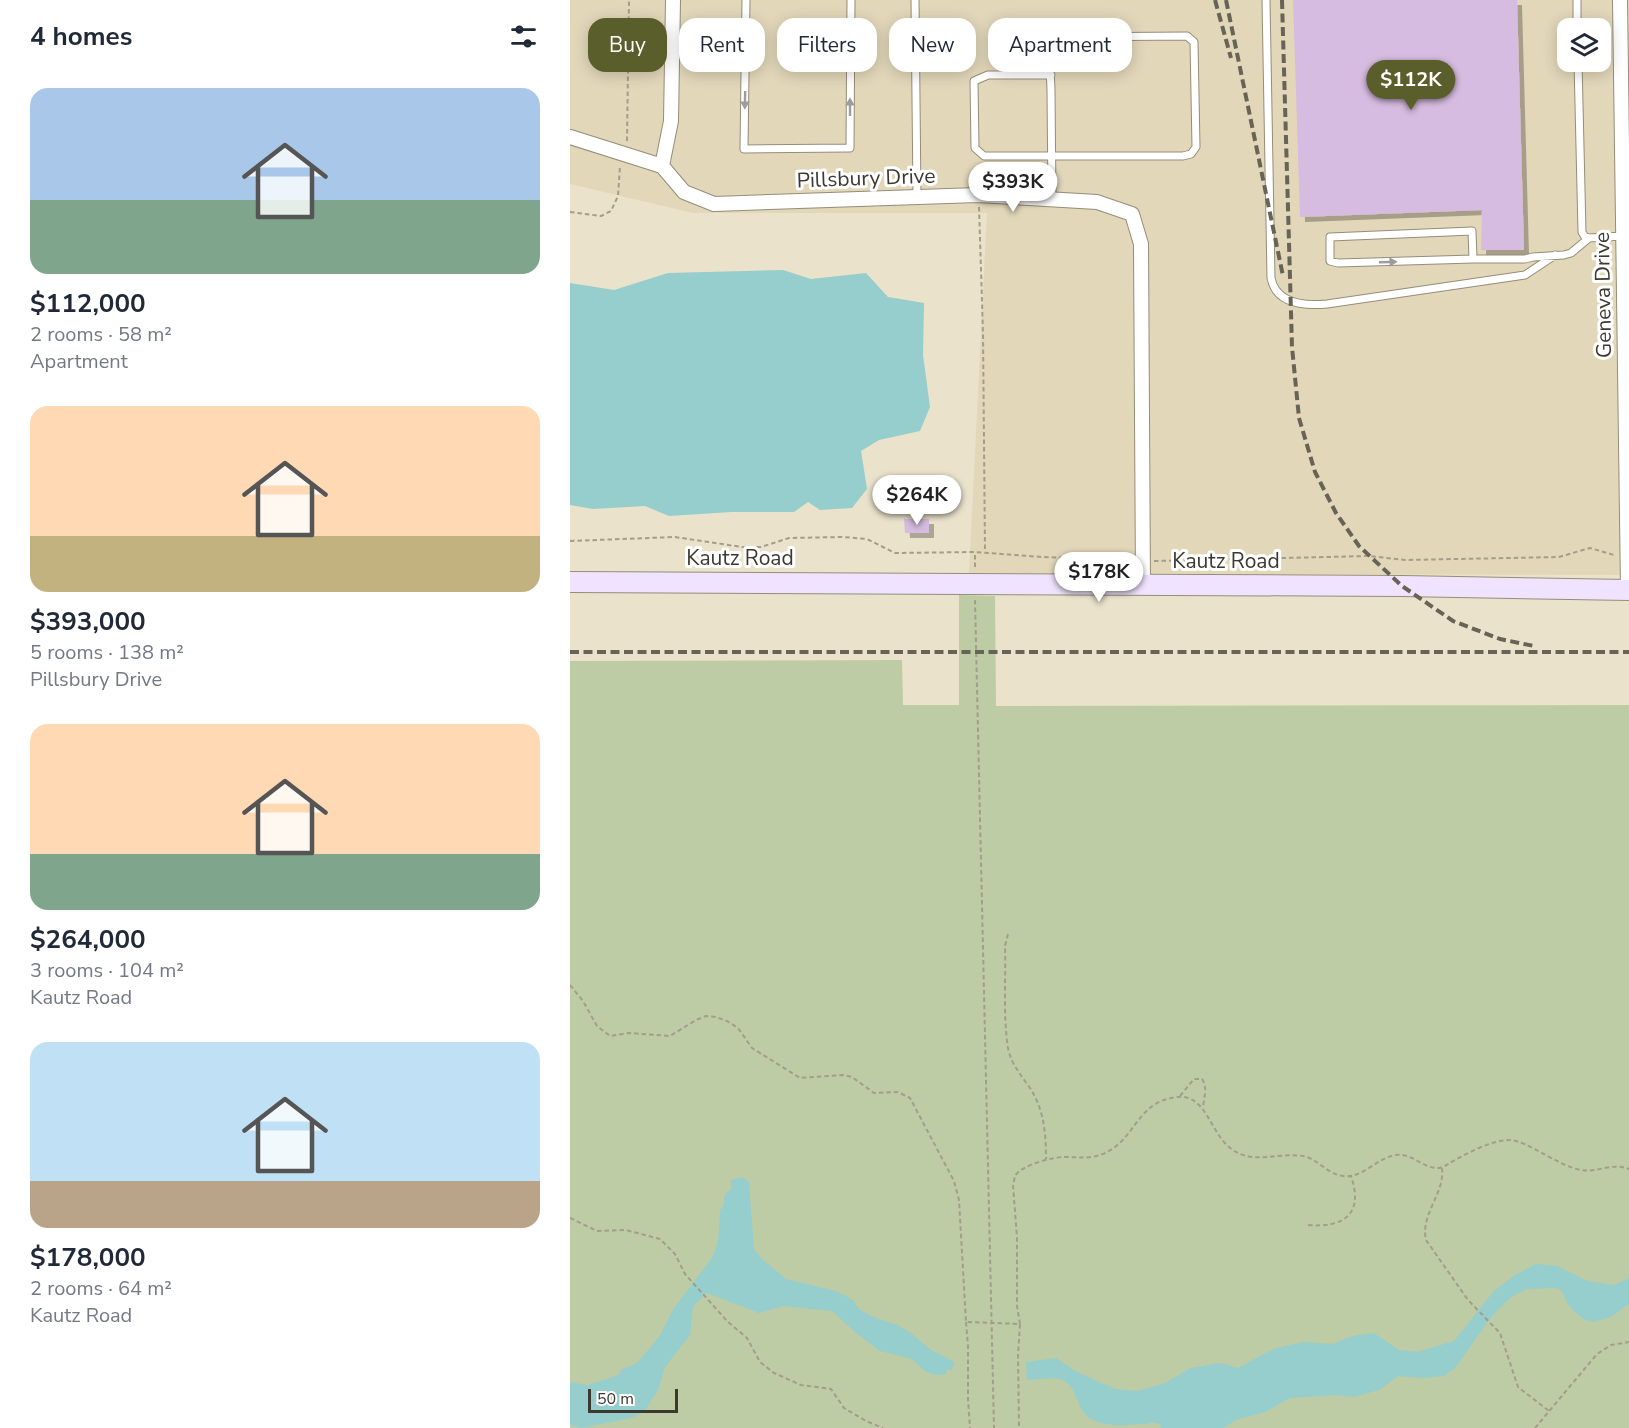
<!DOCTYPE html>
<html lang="en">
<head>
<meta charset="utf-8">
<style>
  :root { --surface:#fff; --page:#f6f6f7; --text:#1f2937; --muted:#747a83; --accent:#5a5e2b }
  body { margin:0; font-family:"Nunito Sans",sans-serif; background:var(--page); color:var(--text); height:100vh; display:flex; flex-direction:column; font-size:22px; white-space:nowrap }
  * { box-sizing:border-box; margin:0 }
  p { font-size:20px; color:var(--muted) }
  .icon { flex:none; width:33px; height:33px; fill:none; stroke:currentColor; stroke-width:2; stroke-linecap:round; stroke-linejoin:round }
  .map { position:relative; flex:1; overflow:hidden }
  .drawer { display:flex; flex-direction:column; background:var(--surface); width:570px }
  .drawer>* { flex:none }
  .guide { position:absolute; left:18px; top:18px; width:570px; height:54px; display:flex; gap:12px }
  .buttons { position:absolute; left:987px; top:18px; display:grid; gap:12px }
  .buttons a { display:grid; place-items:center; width:54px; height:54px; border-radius:12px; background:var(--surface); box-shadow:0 3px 15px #0003; font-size:30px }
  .scale { position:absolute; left:18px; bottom:15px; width:90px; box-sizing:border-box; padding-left:6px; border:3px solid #3c3930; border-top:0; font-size:16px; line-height:21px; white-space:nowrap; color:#3c3930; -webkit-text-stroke:4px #fff; paint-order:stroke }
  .price { position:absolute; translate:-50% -51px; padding:0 14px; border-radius:21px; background:#fff; color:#222; font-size:20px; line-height:39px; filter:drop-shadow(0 2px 3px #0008) }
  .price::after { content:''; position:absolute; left:50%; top:36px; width:18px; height:14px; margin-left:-9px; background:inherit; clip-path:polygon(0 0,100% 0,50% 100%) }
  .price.on { background:var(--accent); color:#fff }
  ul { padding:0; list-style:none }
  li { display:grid; align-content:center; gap:12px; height:318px; padding:0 30px }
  li span { display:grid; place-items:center; height:186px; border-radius:18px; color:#555 }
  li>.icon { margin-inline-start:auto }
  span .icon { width:108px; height:108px; fill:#fffc; stroke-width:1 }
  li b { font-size:26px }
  h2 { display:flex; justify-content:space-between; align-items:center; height:72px; padding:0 30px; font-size:26px }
  .pill { padding:0 21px; border-radius:18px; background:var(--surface); box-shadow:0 3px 15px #0003; font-size:21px; line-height:54px }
  .pill.on { background:var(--accent); color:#fff }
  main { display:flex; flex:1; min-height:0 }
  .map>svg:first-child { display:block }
  .built { fill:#e2d7b9; fill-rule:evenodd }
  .green { fill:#bdcca5 }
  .water { fill:#96cdcd }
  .building { fill:#d6bce0; filter:url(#shadow) }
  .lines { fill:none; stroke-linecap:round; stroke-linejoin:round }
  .lane-casing { stroke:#948d78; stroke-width:9 }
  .street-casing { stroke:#948d78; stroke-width:16 }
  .secondary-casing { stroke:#948d78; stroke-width:22 }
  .path { stroke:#a39d8b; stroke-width:2; stroke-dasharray:4.5 3; stroke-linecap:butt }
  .lane { stroke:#fff; stroke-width:7 }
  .street { stroke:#fff; stroke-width:14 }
  .secondary { stroke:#f0e3ff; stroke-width:20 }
  .rail { stroke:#676356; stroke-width:4; stroke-dasharray:9 4.5; stroke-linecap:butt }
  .oneway { fill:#9e9c98 }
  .labels { text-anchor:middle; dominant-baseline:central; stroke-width:6; stroke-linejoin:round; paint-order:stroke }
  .street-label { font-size:21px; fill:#3c3930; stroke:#fff }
</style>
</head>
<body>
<main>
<section class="drawer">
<h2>4 homes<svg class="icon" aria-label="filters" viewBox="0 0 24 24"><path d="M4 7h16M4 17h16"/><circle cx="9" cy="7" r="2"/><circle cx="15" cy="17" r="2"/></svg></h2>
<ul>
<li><span style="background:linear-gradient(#a9c7e8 60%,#7fa58c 0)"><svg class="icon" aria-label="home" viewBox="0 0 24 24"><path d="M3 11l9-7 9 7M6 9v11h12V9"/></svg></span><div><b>$112,000</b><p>2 rooms · 58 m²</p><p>Apartment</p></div></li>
<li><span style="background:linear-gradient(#ffd9b3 70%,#c2b280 0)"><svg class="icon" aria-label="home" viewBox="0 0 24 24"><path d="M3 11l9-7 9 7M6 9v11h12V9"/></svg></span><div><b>$393,000</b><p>5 rooms · 138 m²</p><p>Pillsbury Drive</p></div></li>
<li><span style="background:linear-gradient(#ffd9b3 70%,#7fa58c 0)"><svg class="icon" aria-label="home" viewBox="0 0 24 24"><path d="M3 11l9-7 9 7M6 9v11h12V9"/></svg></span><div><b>$264,000</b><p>3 rooms · 104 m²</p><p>Kautz Road</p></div></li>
<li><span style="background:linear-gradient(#bfe0f5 75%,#b9a48a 0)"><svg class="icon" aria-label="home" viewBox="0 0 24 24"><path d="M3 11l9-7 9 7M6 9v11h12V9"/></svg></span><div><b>$178,000</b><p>2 rooms · 64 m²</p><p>Kautz Road</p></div></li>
</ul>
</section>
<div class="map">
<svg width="1059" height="1428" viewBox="0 0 1059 1428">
  <defs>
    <filter id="shadow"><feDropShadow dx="5" dy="5" stdDeviation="0" flood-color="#0004"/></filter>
  </defs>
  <rect width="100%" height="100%" fill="#eae2cb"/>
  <!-- built -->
  <path class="built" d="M 0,0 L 1059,0 L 1059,575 L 399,573 L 417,213 L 123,213 L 0,184 ZM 998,28 L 1030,28 L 1030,62 L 998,62 Z"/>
  <!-- green -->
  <path class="green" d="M 389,595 L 425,596 L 426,706 L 1059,705 L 1059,1428 L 0,1428 L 0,661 L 332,660 L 333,705 L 389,705 Z"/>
  <!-- water -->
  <path class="water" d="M 213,270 L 241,279 L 296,273 L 318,297 L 354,303 L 353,355 L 360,407 L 350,431 L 309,440 L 291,451 L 297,489 L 282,508 L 250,510 L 238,502 L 224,512 L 161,512 L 99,516 L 75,506 L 23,509 L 0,505 L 0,283 L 44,290 L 98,273 Z
    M 172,1177 L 179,1182 L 184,1249 L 193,1260 L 216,1279 L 266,1291 L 283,1300 L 290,1310 L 308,1319 L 328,1325 L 342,1334 L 361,1350 L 383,1361 L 384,1365 L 382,1370 L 377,1369 L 376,1374 L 367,1375 L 356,1372 L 342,1359 L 310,1351 L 286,1333 L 262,1311 L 213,1306 L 189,1313 L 137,1293 L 123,1306 L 120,1335 L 95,1367 L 88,1390 L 74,1412 L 61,1418 L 11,1428 L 0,1425 L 0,1382 L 17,1385 L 24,1383 L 48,1375 L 51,1370 L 67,1363 L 89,1337 L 104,1308 L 142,1258 C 150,1243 149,1227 150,1210 L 153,1207 L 155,1194 L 161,1190 L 161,1180 Z
    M 966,1264 L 987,1266 L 1017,1281 L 1044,1285 L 1059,1278 L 1059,1304 L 1041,1317 L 1023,1322 L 1013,1319 L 1004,1311 L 997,1303 L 992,1291 L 986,1288 L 956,1289 L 940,1298 L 922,1316 L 885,1368 L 874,1376 L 851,1378 L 828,1376 L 809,1390 L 784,1397 L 765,1395 L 720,1398 L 695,1412 L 666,1420 L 653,1428 L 591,1428 L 590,1424 C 583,1421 580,1424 572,1424 C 556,1425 535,1427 521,1419 C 506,1411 508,1384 490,1379 C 480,1377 467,1380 457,1380 L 456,1362 L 486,1358 L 507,1372 L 545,1389 L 567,1391 L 593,1384 L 621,1368 L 650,1363 L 668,1368 L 703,1349 L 732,1342 L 763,1344 L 782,1336 L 804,1333 L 829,1350 L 847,1352 L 884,1341 L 924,1291 L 945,1275 Z"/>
  <!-- building -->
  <path class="building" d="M 723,0 L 947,0 L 954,250 L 911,250 L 912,210 L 730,217 Z
    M 334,519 L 359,519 L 359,533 L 335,533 Z"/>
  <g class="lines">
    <defs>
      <path id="lane" d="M 176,0 L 174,149 L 280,148 L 281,0
        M 345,0 L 347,197
        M 696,0 L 701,278 C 706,304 735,306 757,304 L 955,275 L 985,255
        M 1007,0 L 1007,28
        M 1008,62 L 1012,232 L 1015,237 L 1019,238 L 1053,236
        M 481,75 L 418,75 L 404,81 L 405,148 L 414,156 L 613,156 L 621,154 L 626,147 L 624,42 L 617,36 L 490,37 L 483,41 C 477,56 481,75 481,91 C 481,127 482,163 482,199
        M 903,259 L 768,263 L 760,261 L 760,237 L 902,231 L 903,259 L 955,259 L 963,257 L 994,255 L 1001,253 L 1019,238"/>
      <path id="street" d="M 1050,0 L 1058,590
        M 0,137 L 92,166 L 114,192 L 144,204 L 408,195 L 527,202 L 562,214 L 571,244 L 573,585
        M 92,166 L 101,121 L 103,0"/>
      <path id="secondary" d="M 0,582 L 832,586 L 1059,590"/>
    </defs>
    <!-- lane casing -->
    <use href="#lane" class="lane-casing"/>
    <!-- street casing -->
    <use href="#street" class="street-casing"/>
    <!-- secondary casing -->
    <use href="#secondary" class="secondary-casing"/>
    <!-- path -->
    <path class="path" d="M 57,141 L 59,0
      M 409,207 L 413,333 L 415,552
      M 0,212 L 31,216 L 41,211 L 48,196 L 50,166
      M 0,541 L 105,537 L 172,547 L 191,547 L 219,538 L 272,537 L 297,539 L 325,553 L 405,552 L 472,557 L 561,560
      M 584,561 L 799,556 L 835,560 L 989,557 L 1020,548 L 1044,555
      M 405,567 L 405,552
      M 405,600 L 424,1428
      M 438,934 L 435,946 C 436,977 433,1018 438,1048 C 441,1064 451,1075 460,1088 C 474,1110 476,1133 476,1159
      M 0,985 L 13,1001 L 27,1026 L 40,1036 L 59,1033 L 100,1036 L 126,1020 L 136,1016 L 146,1017 L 157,1021 L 168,1028 L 182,1048 L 230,1078 L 273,1075 L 282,1077 L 304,1093 L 328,1092 L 340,1098 L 384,1181 L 389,1200 L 396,1322 L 450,1324 L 448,1355 L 449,1428
      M 610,1096 L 624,1079 L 632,1079 C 638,1088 634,1097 633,1107
      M 872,1168 C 875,1194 850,1214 856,1240 L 898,1300 L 930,1333 L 948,1387 L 979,1411
      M 0,1218 L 27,1231 L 56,1230 L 90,1239 L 105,1254 L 115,1274 L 157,1321 L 177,1338 L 190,1362 L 204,1373 L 231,1385 L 261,1389 L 274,1408 L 296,1421 L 313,1428
      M 738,1225 C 774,1228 794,1214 781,1176
      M 396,1322 L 398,1346 L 398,1399 L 400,1428
      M 450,1324 L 447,1306 L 447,1238 L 443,1185 C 443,1184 445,1177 445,1176 C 451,1165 483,1157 494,1157 C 507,1157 518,1159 530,1155 C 567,1142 564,1102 607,1097 C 636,1094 639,1130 659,1147 C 681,1166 707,1152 733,1156 C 748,1159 757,1174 773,1176 C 792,1179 808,1157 826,1155 C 843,1153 853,1169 869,1168 C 875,1167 879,1163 885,1160 C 900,1152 922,1140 940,1140 C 958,1141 988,1166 1011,1170 C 1028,1173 1042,1162 1059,1169
      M 965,1428 L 1027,1354 L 1041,1345 L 1059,1342"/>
    <!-- lane -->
    <use href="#lane" class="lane"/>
    <!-- street -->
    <use href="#street" class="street"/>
    <!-- secondary -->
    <use href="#secondary" class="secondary"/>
    <!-- rail -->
    <path class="rail" d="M 645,0 L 661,58
      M 656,0 L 713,276
      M 712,0 L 722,347 L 729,418 L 745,472 L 766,513 L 789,546 L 832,586 L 883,621 L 930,639 L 964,646
      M 0,652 L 1059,652"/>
  </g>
  <!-- one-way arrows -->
  <defs><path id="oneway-solid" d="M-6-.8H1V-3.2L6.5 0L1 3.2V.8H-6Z" transform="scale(1.5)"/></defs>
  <g class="oneway">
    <use href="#oneway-solid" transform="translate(175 100) rotate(91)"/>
    <use href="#oneway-solid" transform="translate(280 107) rotate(-90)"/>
    <use href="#oneway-solid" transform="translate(818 262) rotate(-2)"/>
  </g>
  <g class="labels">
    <!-- street labels -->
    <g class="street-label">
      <text transform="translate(296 178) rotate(-2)">Pillsbury Drive</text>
      <text transform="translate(1033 295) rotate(-91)">Geneva Drive</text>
      <text x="170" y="558">Kautz Road</text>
      <text x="656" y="561">Kautz Road</text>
    </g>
  </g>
</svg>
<div class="buttons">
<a><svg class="icon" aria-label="layers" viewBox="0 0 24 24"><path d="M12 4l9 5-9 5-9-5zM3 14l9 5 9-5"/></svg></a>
</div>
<div class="scale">50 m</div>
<b class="price on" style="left:841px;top:111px">$112K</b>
<b class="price" style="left:443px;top:213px">$393K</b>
<b class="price" style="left:347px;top:526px">$264K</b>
<b class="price" style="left:529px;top:603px">$178K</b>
<div class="guide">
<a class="pill on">Buy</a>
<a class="pill">Rent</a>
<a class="pill">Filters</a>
<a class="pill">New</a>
<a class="pill">Apartment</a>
</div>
</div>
</main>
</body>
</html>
